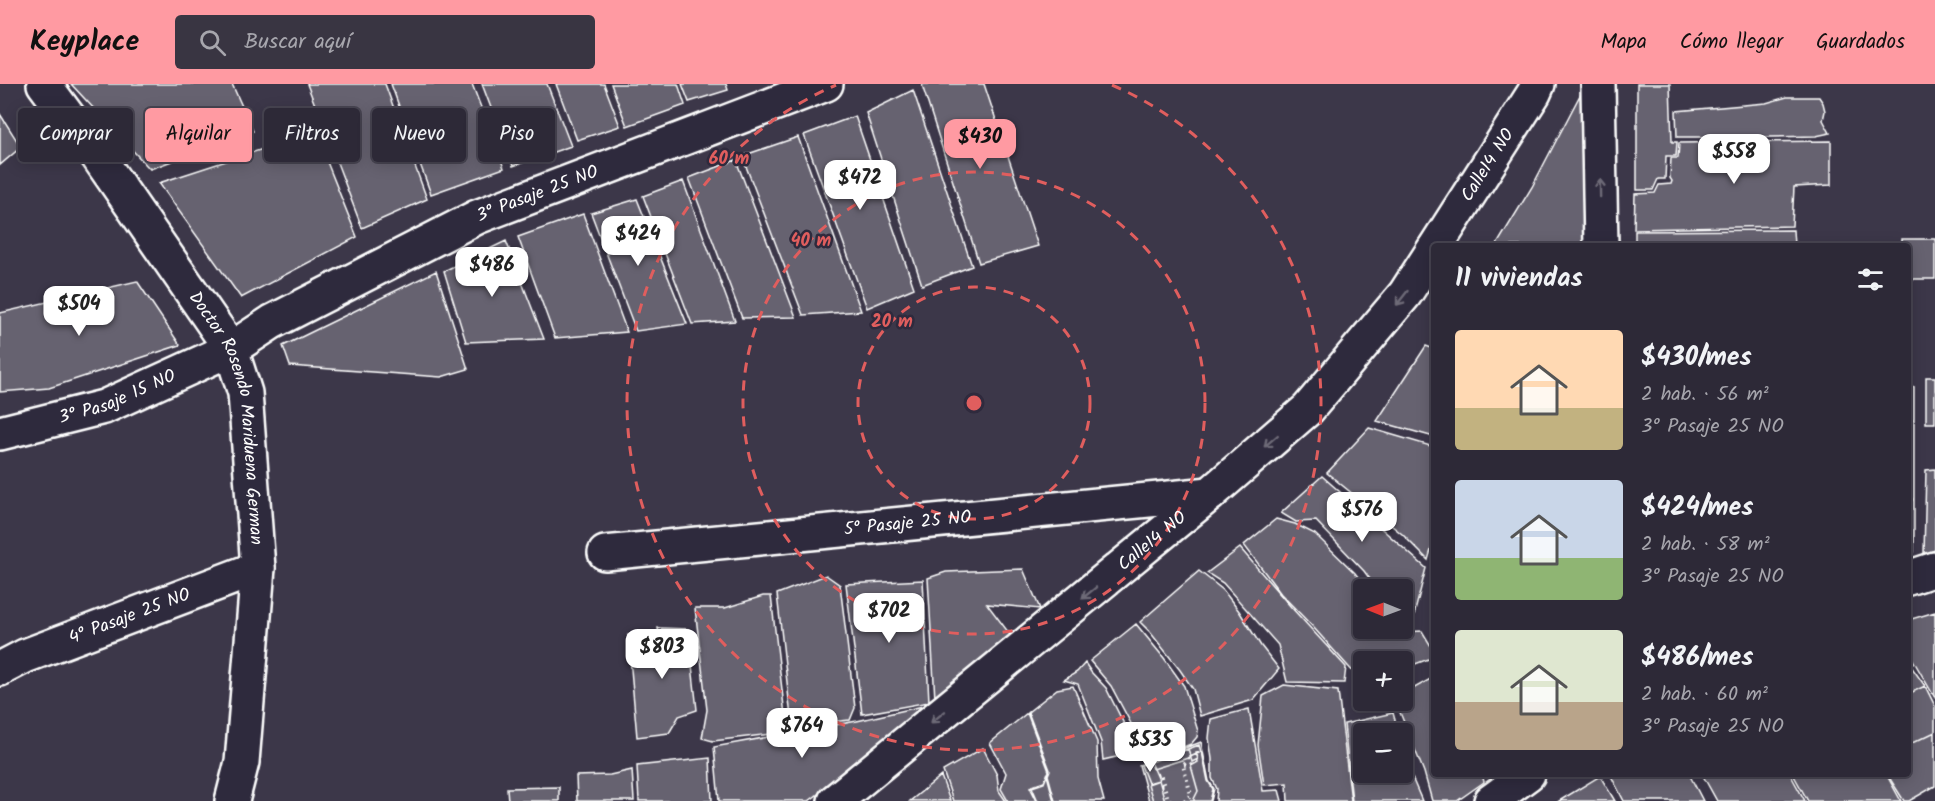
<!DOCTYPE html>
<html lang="es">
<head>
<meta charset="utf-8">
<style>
  :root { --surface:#2d2937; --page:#393542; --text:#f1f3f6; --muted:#a7a6ad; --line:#484552; --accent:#ff9aa2 }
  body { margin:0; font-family:Kalam,sans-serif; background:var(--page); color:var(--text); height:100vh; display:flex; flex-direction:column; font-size:22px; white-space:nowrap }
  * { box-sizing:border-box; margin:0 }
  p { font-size:20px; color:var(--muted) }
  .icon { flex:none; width:33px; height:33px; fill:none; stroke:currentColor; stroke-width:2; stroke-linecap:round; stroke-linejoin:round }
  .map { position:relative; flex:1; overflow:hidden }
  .panel { position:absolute; left:1431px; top:159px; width:480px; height:534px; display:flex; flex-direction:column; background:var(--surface); border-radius:6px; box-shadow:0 3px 15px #0003,0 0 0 2px var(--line) }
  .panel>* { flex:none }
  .guide { position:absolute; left:18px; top:24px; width:570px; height:54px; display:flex; gap:12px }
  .needle { width:39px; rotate:271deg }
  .buttons { position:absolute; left:1353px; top:495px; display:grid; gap:12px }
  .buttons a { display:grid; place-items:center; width:60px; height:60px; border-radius:6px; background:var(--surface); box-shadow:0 3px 15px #0003,0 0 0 2px var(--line); font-size:30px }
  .price { position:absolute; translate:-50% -51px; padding:0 14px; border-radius:12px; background:#fff; color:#222; font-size:20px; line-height:39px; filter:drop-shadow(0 2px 3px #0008) }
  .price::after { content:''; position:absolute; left:50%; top:36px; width:18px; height:14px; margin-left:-9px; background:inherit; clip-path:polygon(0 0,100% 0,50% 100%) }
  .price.active { background:var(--accent); color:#111 }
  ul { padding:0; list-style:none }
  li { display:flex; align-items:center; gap:18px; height:150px; padding:0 24px }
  li span { display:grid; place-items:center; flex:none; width:168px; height:120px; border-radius:6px; color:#555 }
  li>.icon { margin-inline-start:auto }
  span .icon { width:72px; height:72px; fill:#fffc; stroke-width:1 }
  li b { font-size:26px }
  h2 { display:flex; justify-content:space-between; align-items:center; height:72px; padding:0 24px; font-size:26px }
  .pill { padding:0 21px; border-radius:6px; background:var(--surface); box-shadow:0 3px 15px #0003,0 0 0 2px var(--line); font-size:21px; line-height:54px }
  .pill.active { background:var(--accent); color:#111 }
  header { display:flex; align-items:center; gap:36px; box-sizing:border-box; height:84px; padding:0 30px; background:var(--accent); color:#111 }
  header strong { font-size:28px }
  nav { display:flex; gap:33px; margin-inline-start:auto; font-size:21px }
  .search { width:420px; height:54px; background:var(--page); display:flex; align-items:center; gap:15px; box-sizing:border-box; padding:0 21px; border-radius:6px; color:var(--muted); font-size:22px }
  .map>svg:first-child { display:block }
  .building { fill:#666270; stroke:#fff; stroke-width:1.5 }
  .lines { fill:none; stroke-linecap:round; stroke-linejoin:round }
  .street-casing { stroke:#fff; stroke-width:38 }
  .path { stroke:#fff; stroke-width:4; stroke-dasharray:1.5 4.5; stroke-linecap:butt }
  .street { stroke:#2f2a3d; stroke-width:33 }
  .oneway { stroke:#6d6a77 }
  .ring { fill:none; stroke:#e05e5e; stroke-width:3; stroke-dasharray:10 8 }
  .labels { text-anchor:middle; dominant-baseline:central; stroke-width:5; stroke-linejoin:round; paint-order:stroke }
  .street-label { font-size:18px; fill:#fff; stroke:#2f2a3d }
  .centre { fill:#e05e5e; stroke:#2f2a3d; stroke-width:3 }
  .ring-label { font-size:18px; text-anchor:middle; font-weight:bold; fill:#e05e5e; stroke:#2f2a3d; stroke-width:5; stroke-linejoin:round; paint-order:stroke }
</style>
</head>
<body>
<header>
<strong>Keyplace</strong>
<div class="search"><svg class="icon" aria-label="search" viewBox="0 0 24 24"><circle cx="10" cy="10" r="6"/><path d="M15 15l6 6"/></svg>Buscar aquí</div>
<nav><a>Mapa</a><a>Cómo llegar</a><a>Guardados</a></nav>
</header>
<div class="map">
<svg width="1935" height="717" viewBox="0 0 1935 717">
  <rect width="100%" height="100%" fill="#3c3749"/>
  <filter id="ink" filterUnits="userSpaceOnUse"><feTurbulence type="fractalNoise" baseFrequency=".0167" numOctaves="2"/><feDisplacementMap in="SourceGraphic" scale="12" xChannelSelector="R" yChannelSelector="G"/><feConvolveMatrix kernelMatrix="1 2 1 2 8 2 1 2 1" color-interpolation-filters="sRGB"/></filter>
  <g filter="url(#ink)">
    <!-- building -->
    <path class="building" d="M 71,0 L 232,0 L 253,47 L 150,85 Z
      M 307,0 L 385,0 L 427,115 L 362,144 Z
      M 391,0 L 472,0 L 504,84 L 431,110 Z
      M 482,0 L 547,0 L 571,62 L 513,82 Z
      M 556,0 L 604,0 L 620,42 L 577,56 Z
      M 611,0 L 678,0 L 685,21 L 627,42 Z
      M 682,0 L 726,0 L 728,6 L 689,18 Z
      M 924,0 L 984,0 L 1038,162 L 979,179 L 922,1 Z
      M 1637,0 L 1670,0 L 1672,58 L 1677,58 L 1676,72 L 1666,72 L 1665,95 L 1658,95 L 1653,106 L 1637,106 Z
      M 913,6 L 972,182 L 922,201 L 866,29 Z
      M 1580,11 L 1595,14 L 1588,162 L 1496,162 L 1532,103 Z
      M 1787,13 L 1819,13 L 1823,19 L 1825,27 L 1823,36 L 1830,49 L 1816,52 L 1770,53 L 1677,53 L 1676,27 L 1766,19 Z
      M 0,30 L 21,63 L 0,81 Z
      M 855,32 L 914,204 L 867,224 L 804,51 Z
      M 315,48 L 357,153 L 241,214 L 159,99 Z
      M 798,53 L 861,227 L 803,231 L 742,72 Z
      M 1831,57 L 1831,101 L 1794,103 L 1792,142 L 1634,145 L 1635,110 L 1655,109 L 1659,101 L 1671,100 L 1672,97 L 1670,94 L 1671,74 L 1678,74 L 1679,59 Z
      M 736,76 L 796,233 L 742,234 L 689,94 Z
      M 683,97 L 735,237 L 692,240 L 643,112 Z
      M 637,115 L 687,240 L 636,247 L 591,129 Z
      M 583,130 L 627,248 L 555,254 L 518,153 Z
      M 1793,146 L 1794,162 L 1635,162 L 1635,147 Z
      M 1902,155 L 1935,155 L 1935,195 L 1908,195 L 1908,162 L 1902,162 Z
      M 506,157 L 544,255 L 466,258 L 444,187 Z
      M 436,187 L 468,285 L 441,293 L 290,282 L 283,262 Z
      M 137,197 L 180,261 L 49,304 L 0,308 L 0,229 Z
      M 1426,262 L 1434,265 L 1434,353 L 1377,337 Z
      M 1926,293 L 1935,293 L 1935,339 L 1926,339 Z
      M 1914,303 L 1914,468 L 1908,471 L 1908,304 Z
      M 1369,344 L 1434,363 L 1434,456 L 1428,476 L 1402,450 L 1327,389 Z
      M 1935,385 L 1935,466 L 1924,470 L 1926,386 Z
      M 1322,392 L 1426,484 L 1410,547 L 1402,537 L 1402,506 L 1378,506 L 1364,487 L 1316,437 L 1296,438 L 1281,429 Z
      M 1276,435 L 1295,440 L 1315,450 L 1355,489 L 1368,506 L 1364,506 L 1364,544 L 1401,544 L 1404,548 L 1422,547 L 1434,567 L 1434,573 L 1402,585 L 1402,578 L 1364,578 L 1364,600 L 1313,543 L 1281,510 L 1244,461 Z
      M 1240,464 L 1291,523 L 1346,583 L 1344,599 L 1287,598 L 1278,561 L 1223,499 L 1207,489 Z
      M 1023,485 L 1040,525 L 987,520 L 1012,553 L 935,615 L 928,494 L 946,488 Z
      M 1199,487 L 1223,506 L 1239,527 L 1261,562 L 1279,585 L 1253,616 L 1200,632 L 1193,605 L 1180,586 L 1150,548 L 1140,538 Z
      M 826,491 L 840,501 L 855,624 L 850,636 L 792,642 L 777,510 Z
      M 923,496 L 929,618 L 862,630 L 846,500 Z
      M 763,512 L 771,512 L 786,640 L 780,641 L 779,649 L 713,657 L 702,654 L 707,626 L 695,524 L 725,524 Z
      M 1935,528 L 1935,614 L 1908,567 L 1908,536 Z
      M 1136,540 L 1164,574 L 1184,602 L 1198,647 L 1197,653 L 1191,660 L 1144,678 L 1136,649 L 1111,602 L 1090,577 Z
      M 658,544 L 688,545 L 697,626 L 679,632 L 669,649 L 637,653 L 628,551 L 659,552 Z
      M 1908,578 L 1925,602 L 1935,622 L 1935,702 L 1909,717 L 1904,717 L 1887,690 L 1908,690 Z
      M 1085,579 L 1091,588 L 1106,604 L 1138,668 L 1103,676 L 1101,658 L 1078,600 L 1064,596 L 1077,588 Z
      M 1434,593 L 1434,690 L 1482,690 L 1484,698 L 1457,717 L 1432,717 L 1424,688 L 1395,616 L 1402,616 L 1402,611 Z
      M 1284,601 L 1338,607 L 1351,717 L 1288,717 L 1287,699 L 1264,701 L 1258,661 L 1263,612 Z
      M 1073,602 L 1097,658 L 1098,695 L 1104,717 L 1055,717 L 1048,691 L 1050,686 L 1028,628 L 1057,605 Z
      M 1925,602 L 1935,622 L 1935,648 L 1908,661 L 1908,610 Z
      M 936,619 L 809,717 L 719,717 L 714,663 L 857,637 Z
      M 1249,625 L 1263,707 L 1279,706 L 1282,717 L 1216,717 L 1217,705 L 1212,694 L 1212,675 L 1209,654 L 1211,635 Z
      M 1027,629 L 1049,687 L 1044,698 L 1030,703 L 1037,717 L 1008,717 L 1001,705 L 1006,689 L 990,659 Z
      M 1393,629 L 1399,650 L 1364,650 L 1364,688 L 1402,688 L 1402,662 L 1410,689 L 1422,717 L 1352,717 L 1344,640 Z
      M 1201,658 L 1209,697 L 1214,705 L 1211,717 L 1149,717 L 1139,681 Z
      M 1199,661 L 1201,668 L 1196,669 L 1198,675 L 1192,678 L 1188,665 Z
      M 1199,661 L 1201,668 L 1188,674 L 1153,685 L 1151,678 Z
      M 983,664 L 997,691 L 999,707 L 1006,717 L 953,717 L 943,687 Z
      M 1188,665 L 1191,673 L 1153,685 L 1151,678 Z
      M 1202,668 L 1208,697 L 1213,705 L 1210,717 L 1194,717 L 1194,715 L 1198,707 L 1191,682 L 1198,678 L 1197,669 Z
      M 710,674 L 712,717 L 639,717 L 637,682 Z
      M 1151,678 L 1159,696 L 1148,699 L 1141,681 Z
      M 632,686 L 634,717 L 577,717 L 576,692 L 610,691 Z
      M 1610,690 L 1689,690 L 1703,717 L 1624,717 Z
      M 1702,690 L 1790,690 L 1805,717 L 1717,717 Z
      M 1793,690 L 1886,690 L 1901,717 L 1808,717 Z
      M 1047,691 L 1054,717 L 1038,717 L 1032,703 L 1044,699 Z
      M 941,692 L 950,717 L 910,717 Z
      M 1600,692 L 1615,717 L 1559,717 Z
      M 1159,696 L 1165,717 L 1153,717 L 1148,700 Z
      M 559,703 L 559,717 L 508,717 L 507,704 Z"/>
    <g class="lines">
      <defs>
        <g id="street">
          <path id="s1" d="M 44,0 L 99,74 L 231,265 L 245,309 L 258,484 L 242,678 L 232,717"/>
          <path d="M 1598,0 L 1601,162"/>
          <path id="s2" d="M 1436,162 L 1534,9 L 1538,0"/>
          <path id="s3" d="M 0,349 L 104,323 L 231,265 L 272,238 L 477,133 L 826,0"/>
          <path id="s4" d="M 605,469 L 1210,410"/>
          <path d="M 1908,494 L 1935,485"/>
          <path id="s5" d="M 0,585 L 25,572 L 258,484"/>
          <path id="s6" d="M 835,717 L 1210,410 L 1308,325 L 1405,210 L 1434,165"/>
          <path d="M 1491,717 L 1528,690"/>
        </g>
      </defs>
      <!-- street casing -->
      <use href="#street" class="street-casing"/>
      <!-- path -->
      <path class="path" d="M 1184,681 L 1191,680 L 1191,676
        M 1157,691 L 1160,690 L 1164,702
        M 1161,702 L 1164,702 L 1168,715 L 1171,717
        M 1184,717 L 1191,711 L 1183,681 L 1188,676 L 1188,674"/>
      <!-- street -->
      <use href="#street" class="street"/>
    </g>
    <!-- one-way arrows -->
    <defs><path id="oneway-shaft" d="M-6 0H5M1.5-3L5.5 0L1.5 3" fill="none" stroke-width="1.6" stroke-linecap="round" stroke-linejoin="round" transform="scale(1.5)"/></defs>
    <g class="oneway">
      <use href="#oneway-shaft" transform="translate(1600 104) rotate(-91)"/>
      <use href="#oneway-shaft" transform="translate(1402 214) rotate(128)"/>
      <use href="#oneway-shaft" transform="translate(1271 357) rotate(139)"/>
      <use href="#oneway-shaft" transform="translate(1089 509) rotate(141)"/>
      <use href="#oneway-shaft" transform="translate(938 633) rotate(141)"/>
    </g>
  </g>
  <!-- distance rings -->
  <g class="ring">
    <circle cx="974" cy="319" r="116"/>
    <circle cx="974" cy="319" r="231"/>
    <path d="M1112 1A347 347 0 1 1 836 1"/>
  </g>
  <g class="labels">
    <!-- street labels -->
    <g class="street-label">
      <text stroke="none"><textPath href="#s2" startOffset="96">Calle14 NO</textPath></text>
      <text stroke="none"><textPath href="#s3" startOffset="591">3° Pasaje 25 NO</textPath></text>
      <text stroke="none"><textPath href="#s3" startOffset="123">3° Pasaje 15 NO</textPath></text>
      <text stroke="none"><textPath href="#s1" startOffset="390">Doctor Rosendo Mariduena German</textPath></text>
      <text stroke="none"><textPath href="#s4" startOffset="304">5° Pasaje 25 NO</textPath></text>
      <text stroke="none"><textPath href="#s6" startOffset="410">Calle14 NO</textPath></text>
      <text stroke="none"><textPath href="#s5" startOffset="140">4° Pasaje 25 NO</textPath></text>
    </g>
  </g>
  <circle cx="974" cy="319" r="9" class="centre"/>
  <g class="ring-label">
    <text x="729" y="80">60 m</text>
    <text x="811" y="162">40 m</text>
    <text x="892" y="243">20 m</text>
  </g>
</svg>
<div class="buttons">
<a><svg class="needle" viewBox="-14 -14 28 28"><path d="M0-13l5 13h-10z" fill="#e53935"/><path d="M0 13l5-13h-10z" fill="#a7a6ad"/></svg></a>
<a>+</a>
<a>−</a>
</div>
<b class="price active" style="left:980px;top:86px">$430</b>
<b class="price" style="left:1734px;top:101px">$558</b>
<b class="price" style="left:860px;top:127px">$472</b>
<b class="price" style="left:638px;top:183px">$424</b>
<b class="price" style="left:492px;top:214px">$486</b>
<b class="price" style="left:79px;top:253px">$504</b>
<b class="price" style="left:1362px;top:459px">$576</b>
<b class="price" style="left:889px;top:560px">$702</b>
<b class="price" style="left:662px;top:596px">$803</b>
<b class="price" style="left:802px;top:675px">$764</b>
<b class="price" style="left:1150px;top:689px">$535</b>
<div class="guide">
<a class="pill">Comprar</a>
<a class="pill active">Alquilar</a>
<a class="pill">Filtros</a>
<a class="pill">Nuevo</a>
<a class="pill">Piso</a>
</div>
<section class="panel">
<h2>11 viviendas<svg class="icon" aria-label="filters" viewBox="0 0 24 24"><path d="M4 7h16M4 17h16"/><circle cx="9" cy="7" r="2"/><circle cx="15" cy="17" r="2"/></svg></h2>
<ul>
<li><span style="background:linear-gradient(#ffd9b3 65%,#c2b280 0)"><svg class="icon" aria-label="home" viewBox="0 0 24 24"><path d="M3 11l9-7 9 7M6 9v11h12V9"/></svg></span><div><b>$430/mes</b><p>2 hab. · 56 m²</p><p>3° Pasaje 25 NO</p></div></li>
<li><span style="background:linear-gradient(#c9d6e8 65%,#8fb573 0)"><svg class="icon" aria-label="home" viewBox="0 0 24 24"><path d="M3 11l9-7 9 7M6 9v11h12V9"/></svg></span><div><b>$424/mes</b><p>2 hab. · 58 m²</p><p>3° Pasaje 25 NO</p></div></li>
<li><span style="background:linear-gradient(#dfe7d0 60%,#b9a48a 0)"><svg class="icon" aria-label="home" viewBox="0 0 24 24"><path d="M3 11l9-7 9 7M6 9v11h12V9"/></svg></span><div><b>$486/mes</b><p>2 hab. · 60 m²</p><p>3° Pasaje 25 NO</p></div></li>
</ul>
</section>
</div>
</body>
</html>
